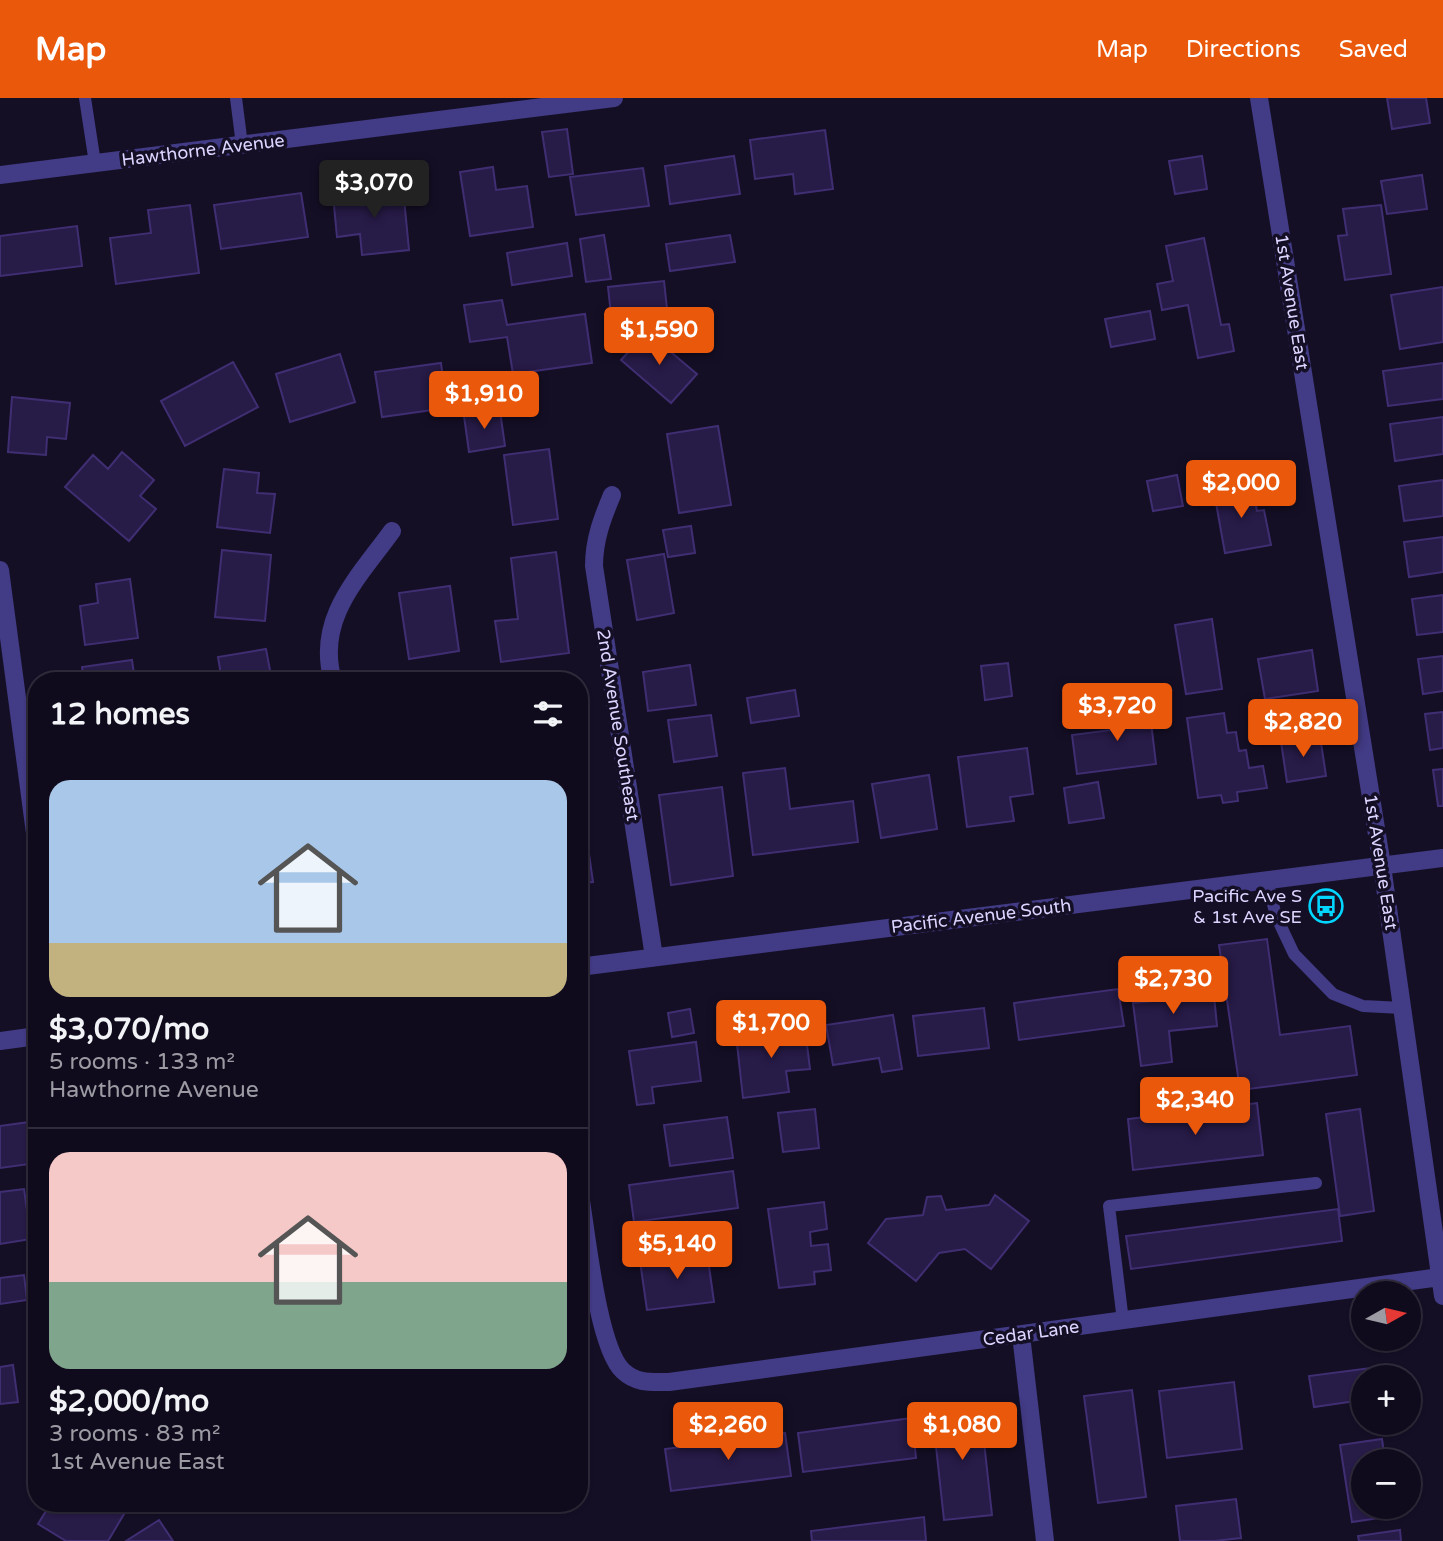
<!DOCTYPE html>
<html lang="en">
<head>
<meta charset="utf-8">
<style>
  :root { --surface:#100b1c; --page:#1e1929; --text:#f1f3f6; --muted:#9c9ba3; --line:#302b3b; --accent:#ea580c }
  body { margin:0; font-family:"Varela Round",sans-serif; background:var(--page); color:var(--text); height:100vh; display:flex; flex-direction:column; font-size:26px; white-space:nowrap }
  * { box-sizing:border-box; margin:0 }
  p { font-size:23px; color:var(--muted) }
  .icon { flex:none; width:38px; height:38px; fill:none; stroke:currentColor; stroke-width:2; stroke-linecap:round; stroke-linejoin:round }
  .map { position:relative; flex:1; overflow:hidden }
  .sheet { position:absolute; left:28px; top:574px; width:560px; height:840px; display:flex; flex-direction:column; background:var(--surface); border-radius:28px; box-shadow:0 2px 5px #0004,0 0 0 2px var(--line) }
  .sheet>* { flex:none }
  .needle { width:46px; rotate:82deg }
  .buttons { position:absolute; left:1351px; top:1183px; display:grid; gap:14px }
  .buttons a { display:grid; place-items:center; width:70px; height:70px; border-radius:50%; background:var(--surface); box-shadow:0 2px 5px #0004,0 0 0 2px var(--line); font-size:35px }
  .price { position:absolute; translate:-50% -60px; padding:0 16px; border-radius:7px; background:var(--accent); color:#fff; font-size:23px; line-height:46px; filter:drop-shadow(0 2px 4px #0008) }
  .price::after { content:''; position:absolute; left:50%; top:42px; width:21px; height:16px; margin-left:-10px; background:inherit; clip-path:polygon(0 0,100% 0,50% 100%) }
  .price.active { background:#222; color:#fff }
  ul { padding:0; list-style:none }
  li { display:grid; align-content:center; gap:14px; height:371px; padding:0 21px }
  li+li { border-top:2px solid var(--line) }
  li span { display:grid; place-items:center; height:217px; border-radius:21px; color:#555 }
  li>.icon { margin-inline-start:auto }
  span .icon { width:126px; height:126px; fill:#fffc; stroke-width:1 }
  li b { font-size:30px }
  h2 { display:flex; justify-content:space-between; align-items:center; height:84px; padding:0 21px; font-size:30px }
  header { display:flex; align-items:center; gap:42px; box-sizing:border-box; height:98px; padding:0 35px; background:var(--accent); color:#fff }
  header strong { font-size:33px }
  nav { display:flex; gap:38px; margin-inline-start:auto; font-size:24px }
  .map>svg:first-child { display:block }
  .building { fill:#271b47; stroke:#402e73; stroke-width:2 }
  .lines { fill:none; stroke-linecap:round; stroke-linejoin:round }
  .service { stroke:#423b85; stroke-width:12 }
  .minor { stroke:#423b85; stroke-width:18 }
  .tertiary { stroke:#423b85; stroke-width:18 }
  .labels { text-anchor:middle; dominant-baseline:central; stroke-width:7; stroke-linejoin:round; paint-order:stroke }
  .street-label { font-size:18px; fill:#dcd5ff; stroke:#150f26 }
  .poi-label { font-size:18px; fill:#dcd5ff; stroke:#150f26; text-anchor:end }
</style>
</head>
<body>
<header>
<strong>Map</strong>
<nav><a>Map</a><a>Directions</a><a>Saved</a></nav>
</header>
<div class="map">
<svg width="1443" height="1443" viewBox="0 0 1443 1443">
  <rect width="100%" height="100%" fill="#150f26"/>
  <!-- building -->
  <path class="building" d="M 1387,0 L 1426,0 L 1430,25 L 1392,31 Z
    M 567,31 L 573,76 L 549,79 L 542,34 Z
    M 825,32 L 833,91 L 795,96 L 793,76 L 755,81 L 750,42 Z
    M 734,58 L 740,96 L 670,106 L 665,68 Z
    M 1202,58 L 1207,91 L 1175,96 L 1169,63 Z
    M 493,69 L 496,92 L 527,88 L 533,129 L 470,138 L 460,74 Z
    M 643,70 L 649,108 L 576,117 L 570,79 Z
    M 1422,77 L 1427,111 L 1387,116 L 1381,83 Z
    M 403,90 L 409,152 L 362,157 L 360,136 L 337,139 L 333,97 Z
    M 301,95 L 308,139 L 221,151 L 214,107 Z
    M 190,107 L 199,175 L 116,186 L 110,140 L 151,135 L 148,112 Z
    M 1381,107 L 1391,176 L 1345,182 L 1338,138 L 1347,137 L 1343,111 Z
    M 77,128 L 82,168 L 0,178 L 0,138 Z
    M 604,137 L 611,181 L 586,184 L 580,141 Z
    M 730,137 L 735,164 L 670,173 L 666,146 Z
    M 1204,140 L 1221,227 L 1229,226 L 1234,253 L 1198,260 L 1188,207 L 1162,212 L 1157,186 L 1173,183 L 1166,148 Z
    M 567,145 L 572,178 L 512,187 L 507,155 Z
    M 664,183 L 668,220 L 612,226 L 608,189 Z
    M 1443,189 L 1443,244 L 1400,251 L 1391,197 Z
    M 502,202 L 507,227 L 585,216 L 592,265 L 513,276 L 507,239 L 470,244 L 464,207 Z
    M 1150,213 L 1155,241 L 1111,249 L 1105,221 Z
    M 647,234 L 697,276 L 671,305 L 621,262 Z
    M 340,256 L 355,304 L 290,324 L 276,276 Z
    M 233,264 L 258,309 L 185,348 L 161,303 Z
    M 441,265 L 447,310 L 382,319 L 375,274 Z
    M 1443,265 L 1443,301 L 1388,308 L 1383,273 Z
    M 12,299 L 70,305 L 66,341 L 47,339 L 46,357 L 8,354 Z
    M 500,313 L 505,348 L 469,354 L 464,318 Z
    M 1443,319 L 1443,356 L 1395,363 L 1390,326 Z
    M 718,328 L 731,407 L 679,415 L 667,336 Z
    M 549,351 L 558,421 L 513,427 L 504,357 Z
    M 122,354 L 154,382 L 140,398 L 156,411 L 129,443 L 65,389 L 93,357 L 108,371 Z
    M 224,371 L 259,375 L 257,395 L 275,396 L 270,435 L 217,429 Z
    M 1177,377 L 1183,408 L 1153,413 L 1147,383 Z
    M 1443,382 L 1443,418 L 1404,423 L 1399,388 Z
    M 1252,387 L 1257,413 L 1264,412 L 1271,447 L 1225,455 L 1214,394 Z
    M 691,428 L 695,455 L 668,459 L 663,432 Z
    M 1443,439 L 1443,474 L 1409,479 L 1404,444 Z
    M 222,452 L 271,457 L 265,523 L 215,519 Z
    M 556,454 L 569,555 L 501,564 L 495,523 L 518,521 L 511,460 Z
    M 664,456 L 674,515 L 637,522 L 627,462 Z
    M 130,481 L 138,540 L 85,547 L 80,508 L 98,505 L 96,486 Z
    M 450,488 L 459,553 L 409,561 L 399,495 Z
    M 1443,497 L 1443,534 L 1417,537 L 1412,501 Z
    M 1212,521 L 1222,591 L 1186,596 L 1175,527 Z
    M 266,551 L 272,583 L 222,583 L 218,559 Z
    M 1312,552 L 1318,593 L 1265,601 L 1258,561 Z
    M 1443,558 L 1443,593 L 1423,596 L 1418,561 Z
    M 132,562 L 135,583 L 84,583 L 82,569 Z
    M 1008,565 L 1012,598 L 985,602 L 981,568 Z
    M 690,567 L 696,607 L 648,613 L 643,574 Z
    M 466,576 L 467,583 L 425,583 Z
    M 795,592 L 799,618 L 751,625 L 747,600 Z
    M 1149,607 L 1156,666 L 1077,676 L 1072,637 L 1112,632 L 1110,613 Z
    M 1443,614 L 1443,650 L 1430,652 L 1425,616 Z
    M 1224,615 L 1227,635 L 1236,634 L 1239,653 L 1246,652 L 1249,670 L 1263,668 L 1267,690 L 1237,694 L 1238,703 L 1223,705 L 1221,697 L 1198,700 L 1187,620 Z
    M 711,617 L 717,658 L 674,664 L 668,622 Z
    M 1320,638 L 1326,678 L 1287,684 L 1281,644 Z
    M 1027,650 L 1033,696 L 1010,699 L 1014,723 L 967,729 L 958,659 Z
    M 785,670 L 790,711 L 853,703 L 858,744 L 753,757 L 743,675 Z
    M 1443,671 L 1443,708 L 1438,708 L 1433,672 Z
    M 929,677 L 937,731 L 881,740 L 872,686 Z
    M 1098,684 L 1104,720 L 1069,725 L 1064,690 Z
    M 722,689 L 733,778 L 671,787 L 659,697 Z
    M 588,749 L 593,784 L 579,785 L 579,750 Z
    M 1267,841 L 1280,937 L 1350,928 L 1357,977 L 1240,992 L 1219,847 Z
    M 1212,877 L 1217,928 L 1169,933 L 1172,964 L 1141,968 L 1133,905 L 1164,902 L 1162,883 Z
    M 1118,891 L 1124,928 L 1019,942 L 1014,905 Z
    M 984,910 L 989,950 L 918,958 L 913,918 Z
    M 690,911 L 694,935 L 672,939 L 668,915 Z
    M 893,917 L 902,971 L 882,974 L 879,960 L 833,967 L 826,927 Z
    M 805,930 L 810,971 L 786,973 L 789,994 L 743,1000 L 736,937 Z
    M 696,944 L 701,983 L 652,989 L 654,1005 L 637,1007 L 629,953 Z
    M 1257,1005 L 1263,1057 L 1133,1072 L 1128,1021 Z
    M 815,1011 L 819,1050 L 783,1054 L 778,1015 Z
    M 1360,1011 L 1374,1113 L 1340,1118 L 1326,1016 Z
    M 727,1019 L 733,1060 L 670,1068 L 664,1027 Z
    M 37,1023 L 37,1065 L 0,1070 L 0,1028 Z
    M 733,1073 L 738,1110 L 634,1124 L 629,1087 Z
    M 24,1091 L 31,1141 L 0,1146 L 0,1094 Z
    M 995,1097 L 1029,1123 L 991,1171 L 965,1151 L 939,1155 L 916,1183 L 868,1145 L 886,1121 L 923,1117 L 927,1099 L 941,1098 L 946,1112 L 989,1107 Z
    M 824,1104 L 827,1131 L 810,1134 L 811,1148 L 828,1146 L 831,1172 L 814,1174 L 815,1186 L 779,1190 L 768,1111 Z
    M 1338,1111 L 1342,1143 L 1131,1171 L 1126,1138 Z
    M 707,1154 L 714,1204 L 647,1212 L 640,1163 Z
    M 24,1177 L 27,1202 L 0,1206 L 0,1180 Z
    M 13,1267 L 18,1304 L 0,1306 L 0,1269 Z
    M 1378,1269 L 1380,1279 L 1363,1279 L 1363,1302 L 1314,1309 L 1309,1278 Z
    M 1234,1284 L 1242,1351 L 1167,1360 L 1159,1293 Z
    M 1132,1292 L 1146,1399 L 1098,1405 L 1084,1298 Z
    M 980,1307 L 992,1417 L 944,1422 L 932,1312 Z
    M 912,1320 L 916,1360 L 803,1374 L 798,1335 Z
    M 785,1335 L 791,1378 L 671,1393 L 665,1351 Z
    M 1382,1341 L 1385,1363 L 1363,1363 L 1363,1409 L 1392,1409 L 1393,1418 L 1352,1424 L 1340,1347 Z
    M 1236,1401 L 1241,1440 L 1214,1443 L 1180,1443 L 1176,1408 Z
    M 51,1405 L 118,1405 L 127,1411 L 108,1443 L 66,1443 L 38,1426 Z
    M 924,1419 L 926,1443 L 812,1443 L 811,1433 Z
    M 159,1422 L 173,1443 L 126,1443 Z
    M 1400,1432 L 1401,1443 L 1359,1443 L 1358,1438 Z"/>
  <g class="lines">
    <!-- service -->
    <path class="service" d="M 85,0 L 95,65
      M 236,0 L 242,47
      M 1267,782 L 1276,818 L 1294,856 L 1333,896 L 1363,908 L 1402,910
      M 1123,1223 L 1109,1108 L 1316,1085"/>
    <!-- minor -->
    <path class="minor" d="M 1259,0 L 1382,768 L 1443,1198
      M 0,77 L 614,0
      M 612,397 C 602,421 594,442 594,468 L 654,859
      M 0,472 L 37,750
      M 333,583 C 315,521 358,480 392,433
      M 579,1090 C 586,1129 597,1249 623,1273 C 637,1286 651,1284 669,1284 L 1440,1179
      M 1021,1237 L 1045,1443"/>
    <!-- tertiary -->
    <path class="tertiary" d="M 579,869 L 1443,760
      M 0,943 L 37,938"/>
  </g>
  <!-- icons -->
  <defs>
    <symbol id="bus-ring" viewBox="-11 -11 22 22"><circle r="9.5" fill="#150f26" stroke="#02d5fe" stroke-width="1.5"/><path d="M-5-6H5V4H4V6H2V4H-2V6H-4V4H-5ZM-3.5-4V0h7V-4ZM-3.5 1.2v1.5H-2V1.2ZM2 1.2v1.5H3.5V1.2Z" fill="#02d5fe"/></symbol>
  </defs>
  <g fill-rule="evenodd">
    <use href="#bus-ring" x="1307" y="789" width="38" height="38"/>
  </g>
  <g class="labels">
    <!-- street labels -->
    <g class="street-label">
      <text transform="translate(203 52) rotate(-7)">Hawthorne Avenue</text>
      <text transform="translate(1292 204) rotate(81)">1st Avenue East</text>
      <text transform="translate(618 627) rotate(81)">2nd Avenue Southeast</text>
      <text transform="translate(1381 764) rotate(81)">1st Avenue East</text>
      <text transform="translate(981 818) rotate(-7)">Pacific Avenue South</text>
      <text transform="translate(1031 1235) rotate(-8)">Cedar Lane</text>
    </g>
    <!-- poi labels -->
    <g class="poi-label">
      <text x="1302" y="798">Pacific Ave S<tspan x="1302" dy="21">&amp; 1st Ave SE</tspan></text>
    </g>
  </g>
</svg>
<div class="buttons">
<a><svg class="needle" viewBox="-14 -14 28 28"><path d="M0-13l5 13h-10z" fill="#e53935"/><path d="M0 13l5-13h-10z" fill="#9c9ba3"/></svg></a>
<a>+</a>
<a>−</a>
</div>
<b class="price active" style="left:374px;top:122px">$3,070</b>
<b class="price" style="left:659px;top:269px">$1,590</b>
<b class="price" style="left:484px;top:333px">$1,910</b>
<b class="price" style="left:1241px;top:422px">$2,000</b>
<b class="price" style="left:1117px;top:645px">$3,720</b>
<b class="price" style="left:1303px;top:661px">$2,820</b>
<b class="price" style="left:1173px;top:918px">$2,730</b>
<b class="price" style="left:771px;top:962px">$1,700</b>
<b class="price" style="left:1195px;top:1039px">$2,340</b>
<b class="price" style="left:677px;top:1183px">$5,140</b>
<b class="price" style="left:728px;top:1364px">$2,260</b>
<b class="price" style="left:962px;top:1364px">$1,080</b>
<section class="sheet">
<h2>12 homes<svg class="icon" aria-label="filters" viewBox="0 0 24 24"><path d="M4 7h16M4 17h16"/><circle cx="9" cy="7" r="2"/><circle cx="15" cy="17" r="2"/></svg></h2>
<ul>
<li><span style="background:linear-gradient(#a9c7e8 75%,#c2b280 0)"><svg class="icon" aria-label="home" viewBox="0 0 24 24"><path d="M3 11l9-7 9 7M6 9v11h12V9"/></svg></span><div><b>$3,070/mo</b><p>5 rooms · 133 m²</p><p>Hawthorne Avenue</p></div></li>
<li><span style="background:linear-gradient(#f6c9c9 60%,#7fa58c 0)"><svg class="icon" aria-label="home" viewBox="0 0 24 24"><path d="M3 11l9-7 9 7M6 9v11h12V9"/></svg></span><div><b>$2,000/mo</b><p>3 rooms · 83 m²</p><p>1st Avenue East</p></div></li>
</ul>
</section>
</div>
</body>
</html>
